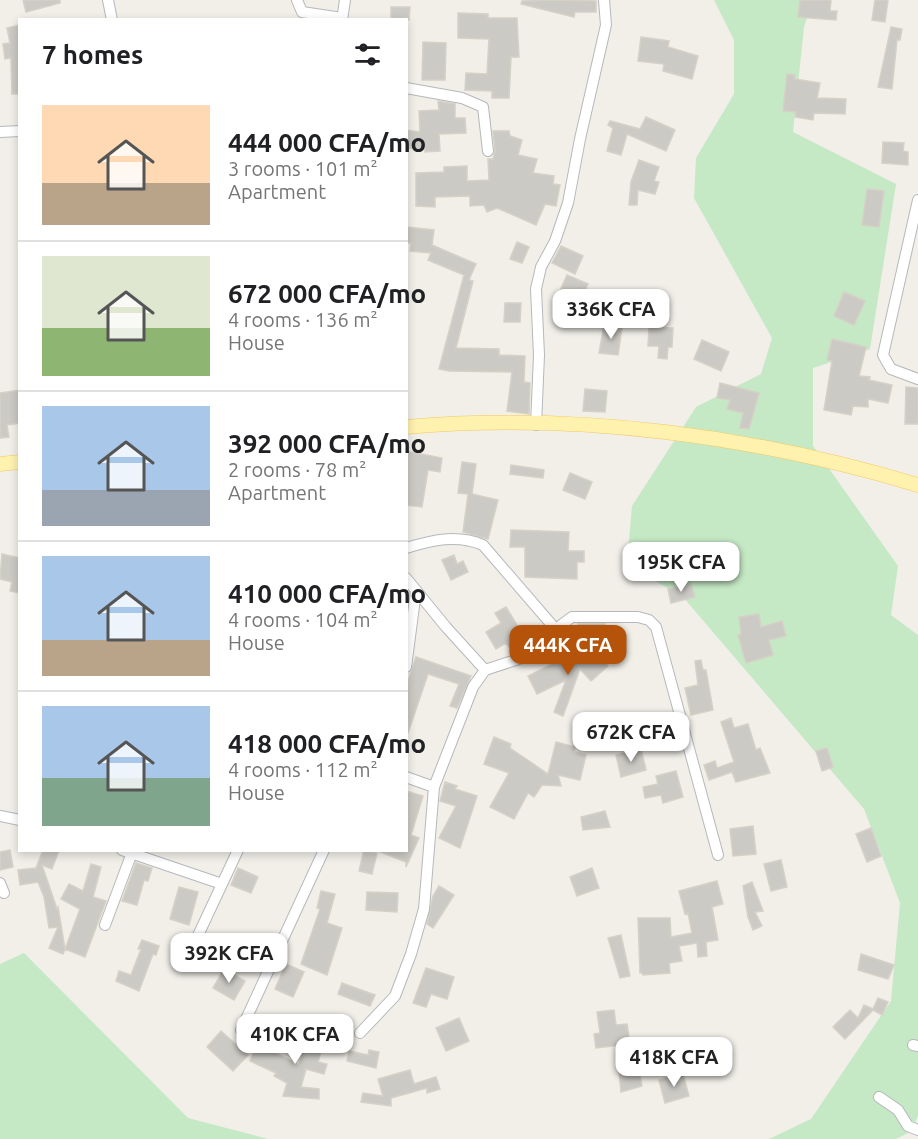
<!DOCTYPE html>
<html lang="en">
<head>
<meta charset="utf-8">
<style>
  :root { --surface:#fff; --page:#f2f2f2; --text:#202124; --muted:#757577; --line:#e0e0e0; --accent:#b45309 }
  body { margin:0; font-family:Ubuntu,sans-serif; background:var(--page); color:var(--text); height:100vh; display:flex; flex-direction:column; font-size:22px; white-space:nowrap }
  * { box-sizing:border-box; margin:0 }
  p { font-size:20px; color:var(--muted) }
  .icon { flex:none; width:33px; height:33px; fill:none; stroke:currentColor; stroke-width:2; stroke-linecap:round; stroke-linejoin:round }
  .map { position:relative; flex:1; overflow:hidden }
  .details { position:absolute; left:18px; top:18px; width:390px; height:834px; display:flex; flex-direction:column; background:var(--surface); border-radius:0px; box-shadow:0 3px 9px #0003 }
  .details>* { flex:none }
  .price { position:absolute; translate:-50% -51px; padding:0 14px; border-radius:12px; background:#fff; color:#222; font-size:20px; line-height:39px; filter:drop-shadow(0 2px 3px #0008) }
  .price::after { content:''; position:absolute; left:50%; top:36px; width:18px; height:14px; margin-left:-9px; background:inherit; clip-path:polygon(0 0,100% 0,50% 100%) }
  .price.active { background:var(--accent); color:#fff }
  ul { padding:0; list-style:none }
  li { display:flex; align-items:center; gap:18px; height:150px; padding:0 24px }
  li+li { border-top:2px solid var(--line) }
  li span { display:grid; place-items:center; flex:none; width:168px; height:120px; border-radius:0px; color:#555 }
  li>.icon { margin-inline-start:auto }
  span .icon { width:72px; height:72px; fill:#fffc; stroke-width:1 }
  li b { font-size:26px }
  h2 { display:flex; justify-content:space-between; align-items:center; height:72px; padding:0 24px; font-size:26px }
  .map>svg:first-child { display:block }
  .green { fill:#c5e8c5 }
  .building { fill:#cccac5; stroke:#d6d1c6; stroke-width:1.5 }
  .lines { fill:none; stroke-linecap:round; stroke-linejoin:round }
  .minor-casing { stroke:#b5b8bc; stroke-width:12 }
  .major-casing { stroke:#f2c960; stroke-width:15 }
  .minor { stroke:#fff; stroke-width:10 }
  .major { stroke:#fff2af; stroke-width:14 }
</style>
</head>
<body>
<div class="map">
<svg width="918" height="1139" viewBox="0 0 918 1139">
  <rect width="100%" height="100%" fill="#f1efe8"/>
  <!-- green -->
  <path class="green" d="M 714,0 L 813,0 L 804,27 L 793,132 L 896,184 L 870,349 L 813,368 L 813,446 L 898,566 L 891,615 L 918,635 L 918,1116 L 910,1132 L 896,1139 L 769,1139 L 811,1119 L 891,1001 L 900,903 L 864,809 L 683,597 L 627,564 L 632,506 L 696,407 L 761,374 L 772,338 L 694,198 L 696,158 L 734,94 L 734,40 Z
    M 24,953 L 188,1118 L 268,1139 L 0,1139 L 0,964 Z"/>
  <!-- building -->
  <path class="building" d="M 23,0 L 60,0 L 60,3 L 26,12 Z
    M 550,0 L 596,1 L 596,12 L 575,12 L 574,17 L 521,4 L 522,1 Z
    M 800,0 L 831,0 L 830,11 L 837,11 L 836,20 L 798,17 Z
    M 875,0 L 888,0 L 885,22 L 872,20 Z
    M 391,7 L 410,7 L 409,20 L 391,20 Z
    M 458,13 L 488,14 L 488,18 L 517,18 L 519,57 L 511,57 L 509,98 L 492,98 L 492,91 L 465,90 L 466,73 L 487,74 L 489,39 L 458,38 Z
    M 20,25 L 20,94 L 12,94 L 11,58 L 5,59 L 3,44 L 10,43 L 7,28 Z
    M 891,27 L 902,29 L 900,40 L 897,40 L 892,89 L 878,87 Z
    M 641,37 L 669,41 L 668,47 L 698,56 L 692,79 L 663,71 L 664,64 L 638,61 Z
    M 423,42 L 446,43 L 445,80 L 422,80 Z
    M 787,74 L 795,75 L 795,79 L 820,83 L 817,98 L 846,99 L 845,114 L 814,113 L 813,120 L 795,117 L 796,112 L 783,111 Z
    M 438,101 L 455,104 L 455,118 L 465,118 L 466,133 L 439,134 L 440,151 L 425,152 L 425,149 L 406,148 L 406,130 L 420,132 L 419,111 L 439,110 Z
    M 646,117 L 675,130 L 666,151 L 627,134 L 621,155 L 607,151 L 613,128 L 608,125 L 610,121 L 640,129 Z
    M 493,131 L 509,131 L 510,136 L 522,140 L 518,155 L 537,159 L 533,173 L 554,176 L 553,184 L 560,185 L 556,206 L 545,204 L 536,225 L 497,208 L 487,212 L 484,205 L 470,206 L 470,196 L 435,197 L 435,207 L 416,206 L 416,173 L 444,172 L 444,167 L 467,166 L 467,181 L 489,180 L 488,159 L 493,159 L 495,151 Z
    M 883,142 L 904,143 L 903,151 L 908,152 L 908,165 L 882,163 Z
    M 639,160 L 659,167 L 654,181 L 659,182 L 655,194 L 638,190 L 637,205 L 629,205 L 631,182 Z
    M 867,189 L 884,191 L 879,227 L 862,225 Z
    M 406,227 L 434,230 L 432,245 L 476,264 L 469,280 L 473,281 L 456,348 L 499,349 L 499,355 L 525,356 L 524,382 L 530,383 L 529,414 L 507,411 L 512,372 L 449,371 L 439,369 L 464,275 L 428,260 L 431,253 L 410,251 L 411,243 L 406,243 Z
    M 517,242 L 529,247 L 522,263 L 510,259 Z
    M 561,246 L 583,256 L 575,274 L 552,263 Z
    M 567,275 L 588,284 L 580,302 L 559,293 Z
    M 844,292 L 865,301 L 854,325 L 834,316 Z
    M 505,303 L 521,303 L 520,322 L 504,322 Z
    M 604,325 L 622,328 L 618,355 L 599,353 Z
    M 649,327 L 673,328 L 672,347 L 668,347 L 667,359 L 658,358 L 659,346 L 648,346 Z
    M 832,339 L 866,347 L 859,376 L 870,377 L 869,380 L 892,385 L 888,403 L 868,399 L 868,407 L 853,406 L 851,415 L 824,410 L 832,361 L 827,360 Z
    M 702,340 L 729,352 L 721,371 L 694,359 Z
    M 720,383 L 759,393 L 749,429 L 740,428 L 743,413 L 727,409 L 730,400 L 717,398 Z
    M 906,387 L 918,388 L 918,424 L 905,424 Z
    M 585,389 L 607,391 L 605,412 L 583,411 Z
    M 20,390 L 20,423 L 7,425 L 9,437 L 0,438 L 0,393 Z
    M 406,451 L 442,458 L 440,472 L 428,470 L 422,507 L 406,505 Z
    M 462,462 L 476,464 L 472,494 L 498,500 L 488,539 L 463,532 L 468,494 L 458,493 Z
    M 511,465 L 544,470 L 543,478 L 510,474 Z
    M 570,473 L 592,482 L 585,499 L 563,490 Z
    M 511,530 L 569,532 L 568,551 L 584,551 L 584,562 L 577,562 L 577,579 L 525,577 L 525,547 L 510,547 Z
    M 2,554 L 20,558 L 20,593 L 10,591 L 12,582 L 0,579 Z
    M 454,555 L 457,564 L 463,561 L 468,572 L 451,580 L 442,560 Z
    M 691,584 L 695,597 L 671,603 L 668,589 Z
    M 506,607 L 525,638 L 509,647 L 506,643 L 496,649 L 486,632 L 501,623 L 495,613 Z
    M 759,614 L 761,627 L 782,621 L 786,636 L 769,640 L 773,655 L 746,663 L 738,635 L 741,634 L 739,617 Z
    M 578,624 L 605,624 L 606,634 L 579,636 Z
    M 590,646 L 608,666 L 591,681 L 580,669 L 563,716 L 554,712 L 566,680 L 537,694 L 528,676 L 560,660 L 565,669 Z
    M 416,657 L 471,676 L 457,708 L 450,706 L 459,684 L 428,674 L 408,733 L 406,687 Z
    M 701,660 L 703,670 L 706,670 L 713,710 L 691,715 L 685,688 L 698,685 L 695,661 Z
    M 731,718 L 734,728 L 748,724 L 756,750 L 760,748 L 770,773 L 736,782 L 732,772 L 709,780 L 704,765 L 715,761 L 717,768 L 734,762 L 721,722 Z
    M 494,737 L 511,744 L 510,748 L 548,774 L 556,742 L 575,747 L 574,752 L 586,755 L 580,780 L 558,775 L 561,786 L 542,785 L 534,797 L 528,793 L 514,819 L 490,807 L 509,773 L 484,764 Z
    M 827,748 L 833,767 L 822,771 L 816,751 Z
    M 641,749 L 646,770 L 621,777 L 616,755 Z
    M 676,771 L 683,797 L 663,803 L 661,795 L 645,798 L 643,787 L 658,784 L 656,776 Z
    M 445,782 L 457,786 L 455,789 L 477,796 L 460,848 L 439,838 L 456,806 L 440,801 Z
    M 406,791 L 423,796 L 411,835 L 419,838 L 406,867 L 406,862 L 378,851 L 406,850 Z
    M 605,811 L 610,827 L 583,830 L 581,817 Z
    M 753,826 L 756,854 L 733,856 L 730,829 Z
    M 871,828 L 881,856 L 867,862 L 856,834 Z
    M 10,850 L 13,867 L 0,870 L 0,852 Z
    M 43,850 L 59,850 L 52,869 L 42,865 L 57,909 L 58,907 L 65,949 L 63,954 L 49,948 L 58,927 L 49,928 L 44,897 L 38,882 L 20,885 L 18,870 L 36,868 Z
    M 364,850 L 377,853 L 372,874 L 359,871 Z
    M 781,860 L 787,887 L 771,891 L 764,864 Z
    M 136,863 L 152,868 L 148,881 L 144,880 L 137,905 L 122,901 Z
    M 91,864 L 101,867 L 93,897 L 106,901 L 85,957 L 65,949 L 80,909 L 61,899 L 69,884 L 83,891 Z
    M 238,868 L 258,877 L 251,893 L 231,885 Z
    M 592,868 L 599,888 L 577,896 L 570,877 Z
    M 717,881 L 723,904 L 712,907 L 718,940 L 706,942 L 707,956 L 698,957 L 697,943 L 679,946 L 682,961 L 669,963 L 670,973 L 643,975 L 642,973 L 640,973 L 638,918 L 670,918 L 671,937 L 692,933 L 688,913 L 685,914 L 679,891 Z
    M 752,882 L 763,911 L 755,912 L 762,926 L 753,930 L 748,917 L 743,886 Z
    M 439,886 L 454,895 L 433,928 L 427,924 L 433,896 Z
    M 179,887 L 198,892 L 189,925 L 170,919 Z
    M 321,891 L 335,894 L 327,923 L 342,928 L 327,975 L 301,964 L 320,909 L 317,908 Z
    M 367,892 L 398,893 L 397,912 L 366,910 Z
    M 621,935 L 630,976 L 620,978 L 608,938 Z
    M 142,940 L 159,946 L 156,955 L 153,954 L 139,991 L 116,981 L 119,971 L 131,975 L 141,949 L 138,949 Z
    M 861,954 L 894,965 L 888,979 L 858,970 Z
    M 286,964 L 304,972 L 293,997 L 275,989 Z
    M 426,968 L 454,977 L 447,999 L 431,994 L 426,1007 L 413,1003 Z
    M 224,969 L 245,981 L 234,1000 L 213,988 Z
    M 342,983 L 375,995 L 370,1006 L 338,994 Z
    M 878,998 L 888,1002 L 882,1015 L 873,1010 L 845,1039 L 833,1027 L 850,1010 L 858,1018 L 864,1005 L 873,1009 Z
    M 614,1010 L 616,1025 L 627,1024 L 630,1044 L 596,1048 L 594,1034 L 600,1033 L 597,1012 Z
    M 459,1018 L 469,1041 L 446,1051 L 436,1028 Z
    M 309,1028 L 326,1033 L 318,1062 L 327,1064 L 324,1074 L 306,1069 L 301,1087 L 319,1089 L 319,1099 L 283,1096 L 287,1083 L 274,1076 L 276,1073 L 250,1061 L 258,1044 L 299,1065 Z
    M 221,1031 L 248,1055 L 233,1071 L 207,1047 Z
    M 369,1050 L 379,1052 L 376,1068 L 347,1061 L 349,1051 L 368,1055 Z
    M 637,1060 L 642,1086 L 621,1092 L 618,1062 Z
    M 410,1070 L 414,1084 L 436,1077 L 440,1089 L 427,1093 L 427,1088 L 391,1098 L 391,1106 L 361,1102 L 363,1093 L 383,1096 L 378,1079 Z
    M 683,1074 L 689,1096 L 665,1103 L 659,1080 Z"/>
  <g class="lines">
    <defs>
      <path id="minor" d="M 108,0 L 112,20
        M 297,0 L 302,12 L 342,18
        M 342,20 L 345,0
        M 406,88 L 462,98 L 483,107 L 488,151
        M 0,132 L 20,131
        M 918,200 L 883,355 L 891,369 L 918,379
        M 536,425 L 539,355 L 536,289 L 541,267 L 555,241 L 568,203 L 580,139 L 606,25 L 604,0
        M 406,548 C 432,540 457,534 483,545 L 558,632
        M 406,578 L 446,627 L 485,670
        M 406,667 L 416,591
        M 406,777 L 434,787
        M 0,816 L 20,820
        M 122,850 L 222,884
        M 0,883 L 4,893
        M 105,925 L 133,850
        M 194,944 L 238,850
        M 241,1030 L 324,850
        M 360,1033 L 395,996 L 411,954 L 424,909 L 434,787 L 473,687 L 485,670 L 537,653 L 548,647 L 555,640 L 561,625 L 572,617 L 638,617 L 649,620 L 656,627 L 718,855
        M 913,1045 L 918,1046
        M 879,1097 L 898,1110 L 908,1126 L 918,1130"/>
      <path id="major" d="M 406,427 C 578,412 754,436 918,485
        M 0,464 L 20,462"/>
    </defs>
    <!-- minor casing -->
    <use href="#minor" class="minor-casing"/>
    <!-- major casing -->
    <use href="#major" class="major-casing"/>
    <!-- minor -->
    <use href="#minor" class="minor"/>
    <!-- major -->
    <use href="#major" class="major"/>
  </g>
</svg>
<b class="price" style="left:611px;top:340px">336K CFA</b>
<b class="price" style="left:681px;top:593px">195K CFA</b>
<b class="price active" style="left:568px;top:676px">444K CFA</b>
<b class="price" style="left:631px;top:763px">672K CFA</b>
<b class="price" style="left:229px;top:984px">392K CFA</b>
<b class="price" style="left:295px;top:1065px">410K CFA</b>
<b class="price" style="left:674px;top:1088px">418K CFA</b>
<section class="details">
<h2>7 homes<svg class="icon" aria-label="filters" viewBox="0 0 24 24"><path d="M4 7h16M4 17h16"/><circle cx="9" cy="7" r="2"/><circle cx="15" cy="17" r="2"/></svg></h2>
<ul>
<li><span style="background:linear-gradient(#ffd9b3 65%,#b9a48a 0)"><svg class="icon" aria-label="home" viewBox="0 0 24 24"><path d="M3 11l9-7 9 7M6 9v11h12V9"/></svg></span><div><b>444 000 CFA/mo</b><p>3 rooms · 101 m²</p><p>Apartment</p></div></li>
<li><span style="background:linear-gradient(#dfe7d0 60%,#8fb573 0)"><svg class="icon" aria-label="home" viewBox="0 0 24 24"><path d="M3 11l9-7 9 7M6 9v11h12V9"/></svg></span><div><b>672 000 CFA/mo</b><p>4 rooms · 136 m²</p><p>House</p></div></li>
<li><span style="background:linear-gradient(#a9c7e8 70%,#9aa5b1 0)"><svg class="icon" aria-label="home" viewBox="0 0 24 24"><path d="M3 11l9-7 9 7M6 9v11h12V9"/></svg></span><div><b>392 000 CFA/mo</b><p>2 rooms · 78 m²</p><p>Apartment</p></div></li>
<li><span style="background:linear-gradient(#a9c7e8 70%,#b9a48a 0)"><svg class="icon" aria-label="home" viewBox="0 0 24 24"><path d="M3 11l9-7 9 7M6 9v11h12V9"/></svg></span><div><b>410 000 CFA/mo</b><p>4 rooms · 104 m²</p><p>House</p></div></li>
<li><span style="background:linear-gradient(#a9c7e8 60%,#7fa58c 0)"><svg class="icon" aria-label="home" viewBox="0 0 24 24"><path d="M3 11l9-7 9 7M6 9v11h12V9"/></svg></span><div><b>418 000 CFA/mo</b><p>4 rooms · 112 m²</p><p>House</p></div></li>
</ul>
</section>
</div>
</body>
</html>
